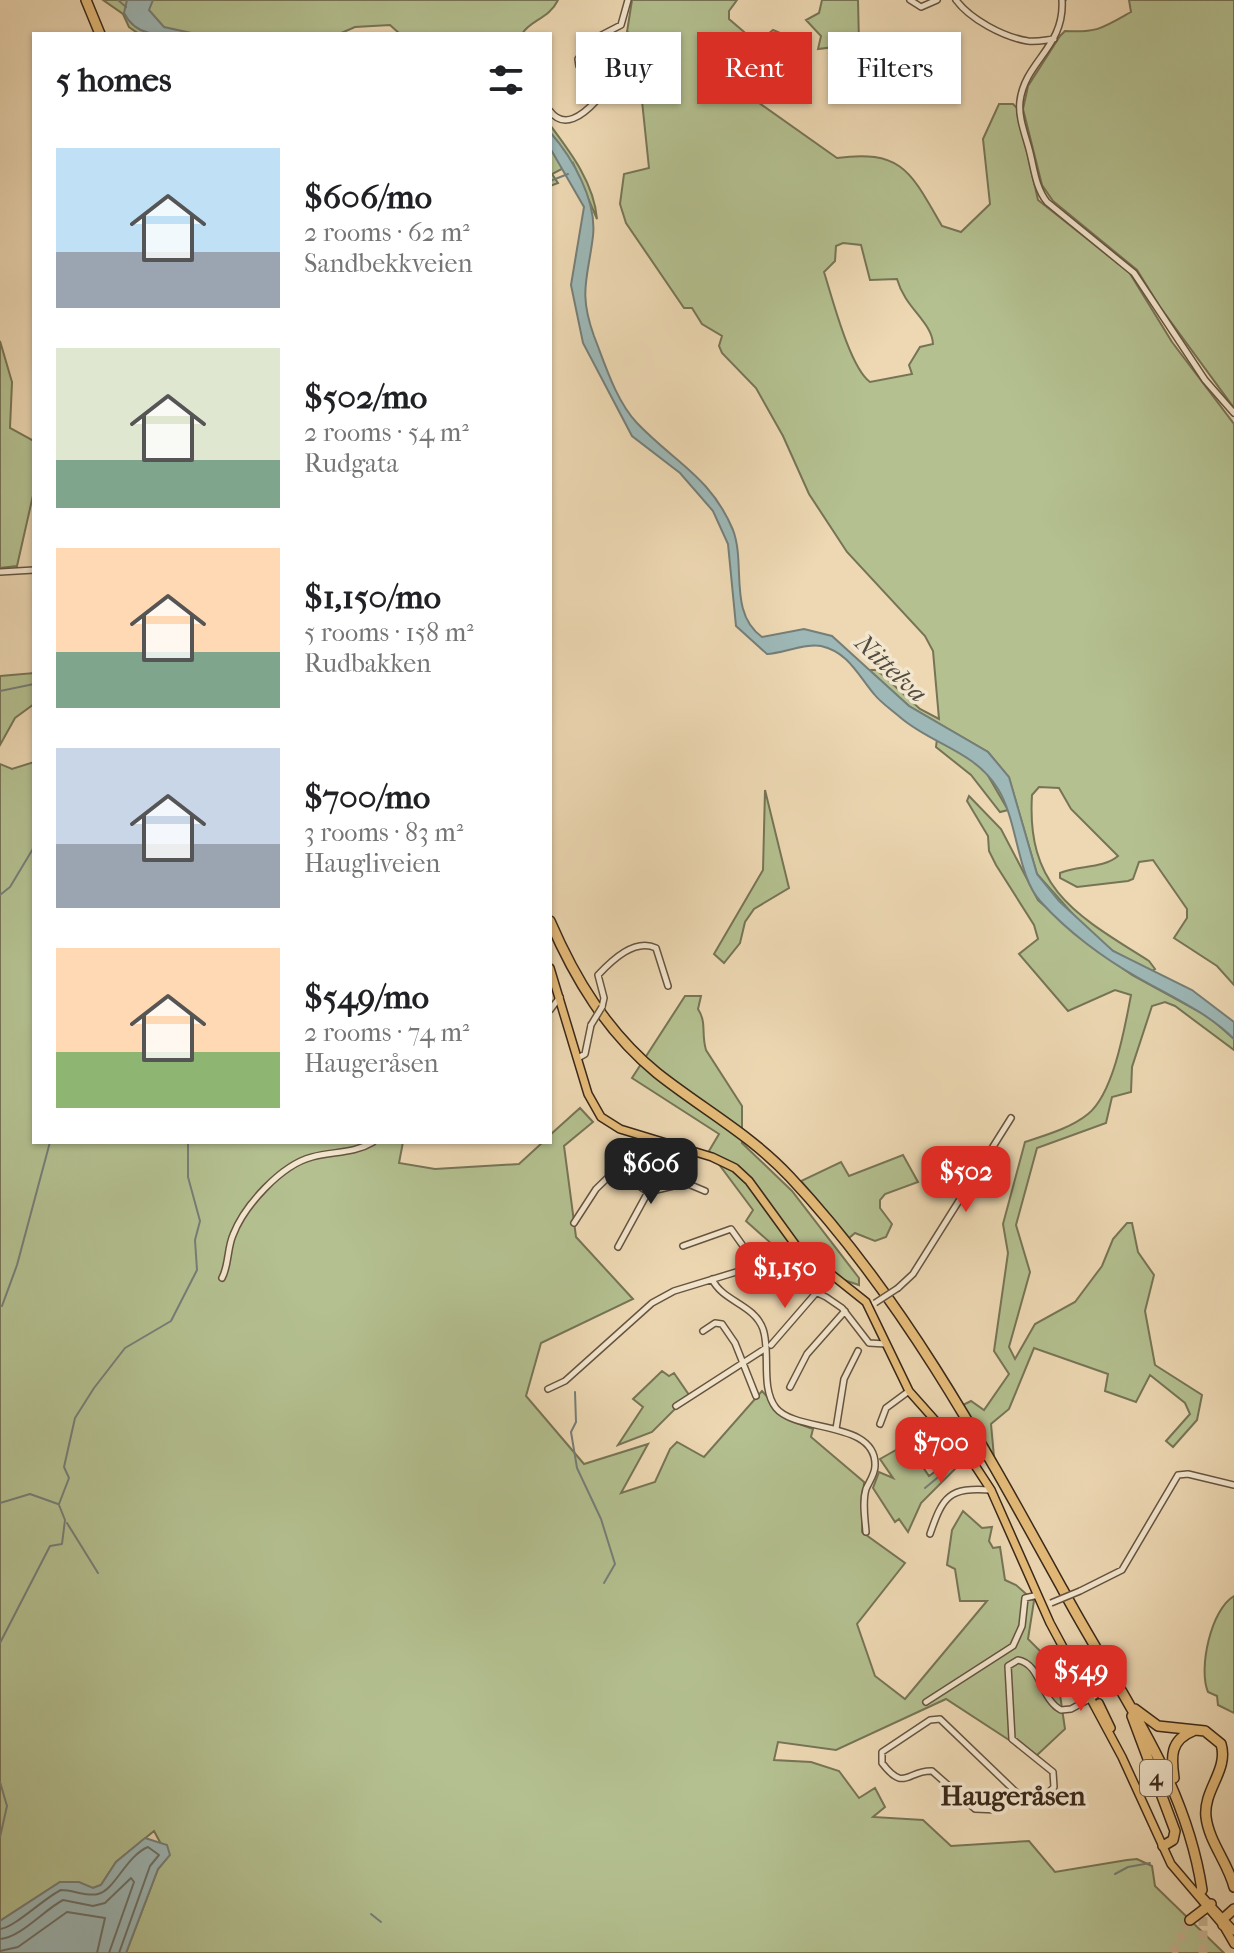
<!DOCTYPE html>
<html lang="en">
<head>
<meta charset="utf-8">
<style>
  :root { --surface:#fff; --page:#f6f6f6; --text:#202124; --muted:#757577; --accent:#d93025 }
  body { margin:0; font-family:"IM FELL French Canon",serif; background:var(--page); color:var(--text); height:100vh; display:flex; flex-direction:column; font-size:30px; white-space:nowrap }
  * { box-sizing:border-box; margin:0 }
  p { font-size:26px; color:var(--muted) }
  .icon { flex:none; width:44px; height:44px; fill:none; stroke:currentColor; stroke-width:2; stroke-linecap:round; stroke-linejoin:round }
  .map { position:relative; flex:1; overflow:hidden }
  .drawer { position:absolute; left:32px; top:32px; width:520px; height:1112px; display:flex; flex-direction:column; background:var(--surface); border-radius:0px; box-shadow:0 2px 6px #0004 }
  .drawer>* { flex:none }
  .hud { position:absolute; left:576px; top:32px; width:538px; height:72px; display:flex; gap:16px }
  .price { position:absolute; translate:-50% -68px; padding:0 18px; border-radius:16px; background:var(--accent); color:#fff; font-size:26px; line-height:52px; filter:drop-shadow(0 2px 4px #0008) }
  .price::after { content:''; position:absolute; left:50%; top:48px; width:24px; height:18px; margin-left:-12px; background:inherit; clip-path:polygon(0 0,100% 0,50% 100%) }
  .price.current { background:#222; color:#fff }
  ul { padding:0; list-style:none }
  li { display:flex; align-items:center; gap:24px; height:200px; padding:0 24px }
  li span { display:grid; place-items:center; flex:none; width:224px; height:160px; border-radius:0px; color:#555 }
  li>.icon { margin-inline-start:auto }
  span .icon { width:96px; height:96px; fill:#fffc; stroke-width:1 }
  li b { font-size:34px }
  h2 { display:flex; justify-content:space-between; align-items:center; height:96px; padding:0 24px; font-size:34px }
  .tag { padding:0 28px; border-radius:0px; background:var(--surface); box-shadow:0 2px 6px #0004; font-size:28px; line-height:72px }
  .tag.current { background:var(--accent); color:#fff }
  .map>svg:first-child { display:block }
  .green { fill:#b4c090; stroke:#767455; stroke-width:2; fill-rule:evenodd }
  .water { fill:#9db8b7; stroke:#757e78; stroke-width:2 }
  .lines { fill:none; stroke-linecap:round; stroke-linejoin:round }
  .shore { stroke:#6b7068; stroke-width:2 }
  .stream { stroke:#757e78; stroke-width:2 }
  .highway-tunnel { stroke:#c9b594; stroke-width:9; stroke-dasharray:9 4.5; stroke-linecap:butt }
  .minor-casing { stroke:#665440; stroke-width:8 }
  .major-casing { stroke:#39281a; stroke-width:10 }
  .highway-casing { stroke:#39281a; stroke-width:12 }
  .minor { stroke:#f3e6ce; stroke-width:5 }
  .major { stroke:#e6bc7a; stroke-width:7 }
  .highway { stroke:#e6bc7a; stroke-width:9 }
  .minor-bridge-casing { stroke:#665440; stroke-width:8; stroke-linecap:butt }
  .minor-bridge { stroke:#f3e6ce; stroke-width:5 }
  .labels { text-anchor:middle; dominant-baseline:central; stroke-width:7; stroke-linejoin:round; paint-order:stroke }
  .shield { fill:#f3e6ce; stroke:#716150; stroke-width:2 }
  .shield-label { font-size:22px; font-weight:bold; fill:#39281a }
  .water-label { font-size:26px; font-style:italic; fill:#524c41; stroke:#f3e6ce }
  .quarter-label { font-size:28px; font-weight:bold; fill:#39281a; stroke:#f3e6ce }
</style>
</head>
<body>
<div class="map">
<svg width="1234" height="1953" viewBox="0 0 1234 1953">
  <rect width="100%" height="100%" fill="#edd8b3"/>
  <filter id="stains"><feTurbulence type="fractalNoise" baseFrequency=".0025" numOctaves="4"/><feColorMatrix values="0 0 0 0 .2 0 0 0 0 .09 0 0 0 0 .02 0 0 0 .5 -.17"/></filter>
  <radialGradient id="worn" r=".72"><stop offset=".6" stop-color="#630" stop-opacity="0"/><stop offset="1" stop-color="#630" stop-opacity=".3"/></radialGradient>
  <!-- green -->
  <path class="green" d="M 103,0 L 558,0 C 549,19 530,20 522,34 L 400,34 L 390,25 L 355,27 L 339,34 L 139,34 L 129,27 L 123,14 Z
    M 632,0 L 737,0 L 729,11 L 729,19 L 757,43 L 773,30 L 780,33 L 781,49 L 773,59 L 735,70 L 735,86 L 837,158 C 903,149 911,173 942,226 L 961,232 L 990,204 L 983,139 L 999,104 L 1013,104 L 1017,108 L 1038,200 L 1129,272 L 1172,342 L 1234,424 L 1234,985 L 1217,966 L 1174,938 L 1187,918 L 1187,909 L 1153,860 L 1139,862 L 1133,879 L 1128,881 L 1077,887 L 1060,878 L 1060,873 C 1077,865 1103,869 1118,856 L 1071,809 L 1059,788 L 1039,787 L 1032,795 C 1026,890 1078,916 1149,961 L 1155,969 L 1151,972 L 1113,951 L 1087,930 L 1037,874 L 1009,778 L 988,752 L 909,706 L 869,670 L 877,670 L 920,709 L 939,719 L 933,651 L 925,636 L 847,552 L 809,494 L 783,436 L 756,388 L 722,353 L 719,346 L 722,336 L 702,324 L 692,308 L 684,308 L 626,223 L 620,204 L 624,174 L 649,168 L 642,101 L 627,74 L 636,36 L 627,32 ZM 843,243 L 861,245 L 870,280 L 897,279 C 905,308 932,322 933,344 L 920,347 L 909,365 L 912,374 L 870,382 C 850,368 832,297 824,272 L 835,261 L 836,246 Z
    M 822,0 L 858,0 L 859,44 L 818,49 L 821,36 L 806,20 L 819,13 Z
    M 1129,0 L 1234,0 L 1234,408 L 1160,307 L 1137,270 L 1053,201 L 1042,185 L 1023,109 L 1028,86 L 1060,36 L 1065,31 C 1097,33 1103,28 1131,12 Z
    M 550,125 C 571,153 594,183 597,219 L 573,163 L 552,174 L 558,183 L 550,186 Z
    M 0,341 L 12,382 L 10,428 L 34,441 L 34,491 L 17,566 L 0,568 Z
    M 34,673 L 34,704 L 15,718 L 0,745 L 0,676 Z
    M 937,739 L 983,767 L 1008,810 L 1000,812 L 971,775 L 936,747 Z
    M 34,762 L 34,1142 L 403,1142 L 399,1163 L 435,1169 L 519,1164 L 543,1142 L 550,1142 L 550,1135 L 580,1108 L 593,1122 L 564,1146 L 576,1237 L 633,1299 L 541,1343 L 526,1396 L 584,1464 L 648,1444 L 621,1493 L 655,1482 L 670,1449 L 677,1442 L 704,1457 L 762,1391 L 788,1420 L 813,1429 L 811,1437 L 864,1482 L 862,1532 L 905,1563 L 857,1624 L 875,1676 L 905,1699 L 987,1601 L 960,1601 L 955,1569 L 947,1565 L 952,1530 L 963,1511 L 982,1528 L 992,1527 L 989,1541 L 993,1548 L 1000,1547 L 1005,1580 L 1016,1585 L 1034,1601 L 1028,1639 L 1056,1667 L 1065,1729 L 1035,1757 L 946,1699 L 836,1750 L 778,1742 L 774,1760 L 811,1762 L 839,1771 L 859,1798 L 875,1788 L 885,1807 L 873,1817 L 923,1820 L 951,1846 L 1029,1841 L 1055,1872 L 1127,1860 L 1137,1859 L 1152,1866 L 1155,1886 L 1224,1953 L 126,1953 L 158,1869 L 168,1857 L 154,1831 L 116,1862 L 101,1885 L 93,1888 L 60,1882 L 0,1921 L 0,764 L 12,769 Z
    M 765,790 L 789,888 L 754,909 L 745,922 L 740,943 L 724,963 L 714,954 L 763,870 Z
    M 969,796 L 1001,829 L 1038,900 L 1089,945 L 1132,975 L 1209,1017 L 1234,1039 L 1234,1050 L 1175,1006 L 1165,1002 L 1152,1006 L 1132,1067 L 1131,1092 L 1112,1097 L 1106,1123 L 1037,1148 L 1016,1225 L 1030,1272 L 1009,1347 L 1015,1359 L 1035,1324 L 1075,1302 L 1102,1266 L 1113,1239 L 1127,1223 L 1132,1223 L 1138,1252 L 1154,1275 L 1145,1311 L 1155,1365 L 1202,1395 L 1197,1420 L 1173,1447 L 1166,1441 L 1190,1414 L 1185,1403 L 1150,1375 L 1136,1402 L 1105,1391 L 1108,1374 L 1034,1348 L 1009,1409 L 991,1424 L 994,1457 L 961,1406 L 971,1401 L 984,1410 L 1009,1374 L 994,1351 L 1008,1253 L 1003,1224 L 1025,1142 C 1046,1135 1071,1128 1088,1114 C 1114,1093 1125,1026 1131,995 L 1115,990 L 1068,1011 L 1019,954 L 1038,939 L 1034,925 L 996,865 L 989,851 L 988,836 L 967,801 Z
    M 685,996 L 701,996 L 698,1009 C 707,1023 701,1034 706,1050 L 742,1106 L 742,1143 L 792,1191 L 859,1278 L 859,1285 L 823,1273 L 811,1279 L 746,1221 L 753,1210 L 709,1151 L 719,1134 L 632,1078 Z
    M 903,1155 L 918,1182 L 885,1194 L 880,1200 L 880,1208 L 892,1224 L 886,1237 L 875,1241 L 855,1233 L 849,1238 L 801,1181 L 841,1162 L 849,1176 Z
    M 662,1371 L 669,1376 L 674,1373 L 689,1395 L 652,1432 L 618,1445 L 643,1407 L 633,1399 Z
    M 919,1437 L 927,1451 L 918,1460 L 929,1476 L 956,1456 L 961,1463 L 921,1503 L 908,1532 L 899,1519 L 895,1522 L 873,1488 L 879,1472 L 893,1478 L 880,1459 Z
    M 1234,1596 L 1234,1713 L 1218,1705 L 1217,1696 L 1208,1692 C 1198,1669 1211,1609 1234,1596 Z"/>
  <!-- water -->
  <path class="water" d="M 127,0 L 153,0 L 149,10 L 164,27 L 196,34 C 168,34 138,41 124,13 Z
    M 550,132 C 572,157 597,200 593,236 C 588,278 578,292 594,336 C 605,364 616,401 637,423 C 674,462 711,477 733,530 C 746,564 728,613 762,637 L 804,629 L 832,636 L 909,706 L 988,752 L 1009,777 L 1037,874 L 1059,901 L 1113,951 L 1192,990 L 1234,1022 L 1234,1039 C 1207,1012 1170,996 1137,977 C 1103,958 1067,931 1041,902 C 1017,877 1018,821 998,789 C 975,751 933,745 901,718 C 892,710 881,703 874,694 C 858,675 848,652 821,646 C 806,643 783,653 767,654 L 736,626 L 728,544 L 713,511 L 680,473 L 632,436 L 583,343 L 571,285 L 584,207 L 550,148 Z
    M 145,1838 L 167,1845 L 170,1855 L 158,1869 L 126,1953 L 0,1953 L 0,1921 L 60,1882 L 79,1882 L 93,1888 L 101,1885 L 116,1862 Z"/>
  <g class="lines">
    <!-- shore -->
    <path class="shore" d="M 0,1929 C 14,1928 44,1898 61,1890 C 73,1890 88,1897 98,1894 C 115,1890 126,1856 148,1847 L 159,1855 L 150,1866 L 119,1953
      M 0,1939 C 20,1938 44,1910 63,1900 L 93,1906 L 105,1903 L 131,1878 L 134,1882 L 109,1953
      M 0,1951 L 18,1947 L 67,1912 L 105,1918 L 97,1953"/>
    <!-- stream -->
    <path class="stream" d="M 118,0 L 126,7
      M 1065,1 L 1066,0
      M 550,181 L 568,174
      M 0,691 L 34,684
      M 0,895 L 10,887 L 34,847
      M 2,1306 L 17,1265 L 50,1142
      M 575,1392 L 576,1422 L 571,1432 L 577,1468 L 601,1519 L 615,1564 L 604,1583
      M 925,1488 L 960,1459
      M 0,1503 L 30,1494 L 58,1504
      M 59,1504 L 69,1478 L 64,1467 L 75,1418 L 94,1388 L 125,1348 L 171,1321 L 197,1270 L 195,1240 L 200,1221 L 188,1177 L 188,1142
      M 67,1523 L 98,1573
      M 0,1643 L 50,1546 L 62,1544 L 65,1520 L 59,1505
      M 0,1782 L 7,1806 L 0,1837
      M 1115,1874 L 1128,1867 L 1150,1863
      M 371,1914 L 381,1922"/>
    <!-- highway-tunnel -->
    <path class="highway-tunnel" d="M 1173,1953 L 1190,1920
      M 1203,1953 L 1203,1904"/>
    <defs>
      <path id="minor" d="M 910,0 L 921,7 L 937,0
        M 956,0 C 970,19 1003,37 1028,41 C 1037,42 1045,40 1054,39
        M 1062,0 C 1065,47 1025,61 1020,101 C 1018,117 1025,134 1029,149 C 1034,167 1035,187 1047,202 L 1134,273 L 1205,380 L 1234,413
        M 550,111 C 564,130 583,115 596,101 L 600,82 L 579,66 L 578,59 L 594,39 L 621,25 L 628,0
        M 0,572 L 34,570
        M 602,1007 L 604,998 L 598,975 C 612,960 635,938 656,948 L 668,986
        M 550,1010 L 560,997
        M 578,1058 L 585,1054 L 591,1025
        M 616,1170 L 648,1192 L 686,1183 L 705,1191
        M 574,1223 L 596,1189 L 630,1156 L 656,1148 L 660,1141
        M 683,1246 L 731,1229 L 753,1260 L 755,1269
        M 618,1247 L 648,1192
        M 222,1278 C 229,1265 227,1249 233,1235 C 244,1206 281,1165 312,1157 C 334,1151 353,1154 373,1142
        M 712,1279 C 723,1302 754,1304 763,1329 C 771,1352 760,1388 776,1408 C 796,1433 877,1420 875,1466 C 875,1474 869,1482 866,1489 C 862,1502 865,1518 866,1532
        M 898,1288 L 913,1274 L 1011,1118
        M 703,1331 L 715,1323 L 722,1324 L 735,1343 L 756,1396
        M 771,1345 L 816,1293
        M 790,1387 L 807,1354 L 845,1311
        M 548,1389 L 565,1381 L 652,1303 L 674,1291 L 746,1269 L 777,1274 L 826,1297 L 842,1308 L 869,1343 L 886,1344
        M 676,1406 L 766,1348
        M 880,1424 L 886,1408 L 909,1391
        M 836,1429 L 844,1379 L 858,1351
        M 930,1534 C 943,1496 949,1487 991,1490
        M 1080,1591 L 1122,1570 L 1178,1475 L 1188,1474 L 1234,1485
        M 926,1702 L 1013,1646 L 1022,1626 L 1025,1598 L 1038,1595
        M 1019,1795 L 999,1810 L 975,1809 L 932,1771 C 907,1770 905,1793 882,1763 L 882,1752 L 930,1720 L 940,1719 L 1019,1795 L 1030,1801 L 1041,1800 L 1054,1787 L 1053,1772 L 1012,1739 L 1008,1666 L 1018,1660 C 1041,1664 1040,1699 1061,1710 L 1071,1709 L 1095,1696"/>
      <path id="major" d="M 550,968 L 588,1094 L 601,1117 L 620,1129 L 712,1157 L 735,1168 L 749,1181 L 797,1247 L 866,1302 L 909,1391 L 974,1464 L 991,1490 L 1050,1623 L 1122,1757 L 1171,1864 L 1223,1925 L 1234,1944
        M 1099,1703 L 1111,1728
        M 1198,1892 L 1234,1931"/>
      <path id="highway" d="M 86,0 L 100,34
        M 550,921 C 575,979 607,1032 657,1073 C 701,1108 751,1135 790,1177 C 903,1297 984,1447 1063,1590 C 1116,1689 1185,1776 1202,1890
        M 1135,1709 L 1158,1726 L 1205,1731 L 1221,1744 C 1229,1770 1203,1790 1206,1817 C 1209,1842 1228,1863 1234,1887
        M 1132,1716 L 1175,1831 L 1173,1840 L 1163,1846
        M 1174,1778 C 1171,1757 1170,1740 1193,1731
        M 1190,1920 L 1211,1904
        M 1223,1925 L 1224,1918 L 1234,1909"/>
    </defs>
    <!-- minor casing -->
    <use href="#minor" class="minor-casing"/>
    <!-- major casing -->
    <use href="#major" class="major-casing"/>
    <!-- highway casing -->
    <use href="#highway" class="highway-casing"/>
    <!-- minor -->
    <use href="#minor" class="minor"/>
    <!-- major -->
    <use href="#major" class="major"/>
    <!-- highway -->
    <use href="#highway" class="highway"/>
    <defs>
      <path id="minor-bridge" d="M 591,1025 L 602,1007
        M 875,1303 L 898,1288
        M 1051,1603 L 1080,1591"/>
    </defs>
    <!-- minor-bridge casing -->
    <use href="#minor-bridge" class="minor-bridge-casing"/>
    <!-- minor-bridge -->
    <use href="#minor-bridge" class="minor-bridge"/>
  </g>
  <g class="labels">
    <!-- shield labels -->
    <rect class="shield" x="1140" y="1760" width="32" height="36" rx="6"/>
    <g class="shield-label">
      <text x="1156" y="1778">4</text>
    </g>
    <!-- water labels -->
    <g class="water-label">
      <text transform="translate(891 668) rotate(43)">Nittelva</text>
    </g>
    <!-- quarter labels -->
    <g class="quarter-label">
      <text x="1013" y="1795">Haugeråsen</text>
    </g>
  </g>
  <rect width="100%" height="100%" filter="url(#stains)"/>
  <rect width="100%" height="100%" fill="url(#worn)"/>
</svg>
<b class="price current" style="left:651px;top:1206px">$606</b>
<b class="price" style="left:966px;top:1214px">$502</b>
<b class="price" style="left:785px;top:1310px">$1,150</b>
<b class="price" style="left:941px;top:1485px">$700</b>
<b class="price" style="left:1081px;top:1713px">$549</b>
<div class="hud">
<a class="tag">Buy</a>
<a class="tag current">Rent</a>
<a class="tag">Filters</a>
</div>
<section class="drawer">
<h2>5 homes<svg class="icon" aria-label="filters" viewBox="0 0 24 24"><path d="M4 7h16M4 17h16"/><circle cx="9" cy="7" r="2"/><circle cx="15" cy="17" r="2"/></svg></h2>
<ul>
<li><span style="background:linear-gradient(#bfe0f5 65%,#9aa5b1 0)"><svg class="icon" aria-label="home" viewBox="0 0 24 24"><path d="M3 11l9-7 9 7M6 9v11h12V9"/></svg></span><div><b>$606/mo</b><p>2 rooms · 62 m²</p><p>Sandbekkveien</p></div></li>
<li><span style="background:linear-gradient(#dfe7d0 70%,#7fa58c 0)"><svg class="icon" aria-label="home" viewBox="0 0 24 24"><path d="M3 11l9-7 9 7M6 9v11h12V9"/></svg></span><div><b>$502/mo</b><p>2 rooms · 54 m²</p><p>Rudgata</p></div></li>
<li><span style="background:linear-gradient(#ffd9b3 65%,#7fa58c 0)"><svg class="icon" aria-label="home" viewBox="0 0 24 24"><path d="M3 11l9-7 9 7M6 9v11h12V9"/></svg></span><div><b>$1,150/mo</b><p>5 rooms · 158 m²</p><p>Rudbakken</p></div></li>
<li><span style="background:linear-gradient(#c9d6e8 60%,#9aa5b1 0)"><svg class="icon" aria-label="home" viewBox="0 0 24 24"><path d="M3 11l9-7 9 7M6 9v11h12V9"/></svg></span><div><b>$700/mo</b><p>3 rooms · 83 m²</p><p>Haugliveien</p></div></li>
<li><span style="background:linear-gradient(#ffd9b3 65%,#8fb573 0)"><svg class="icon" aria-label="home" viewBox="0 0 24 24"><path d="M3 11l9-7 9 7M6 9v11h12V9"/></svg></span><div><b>$549/mo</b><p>2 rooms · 74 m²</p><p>Haugeråsen</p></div></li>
</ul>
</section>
</div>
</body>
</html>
